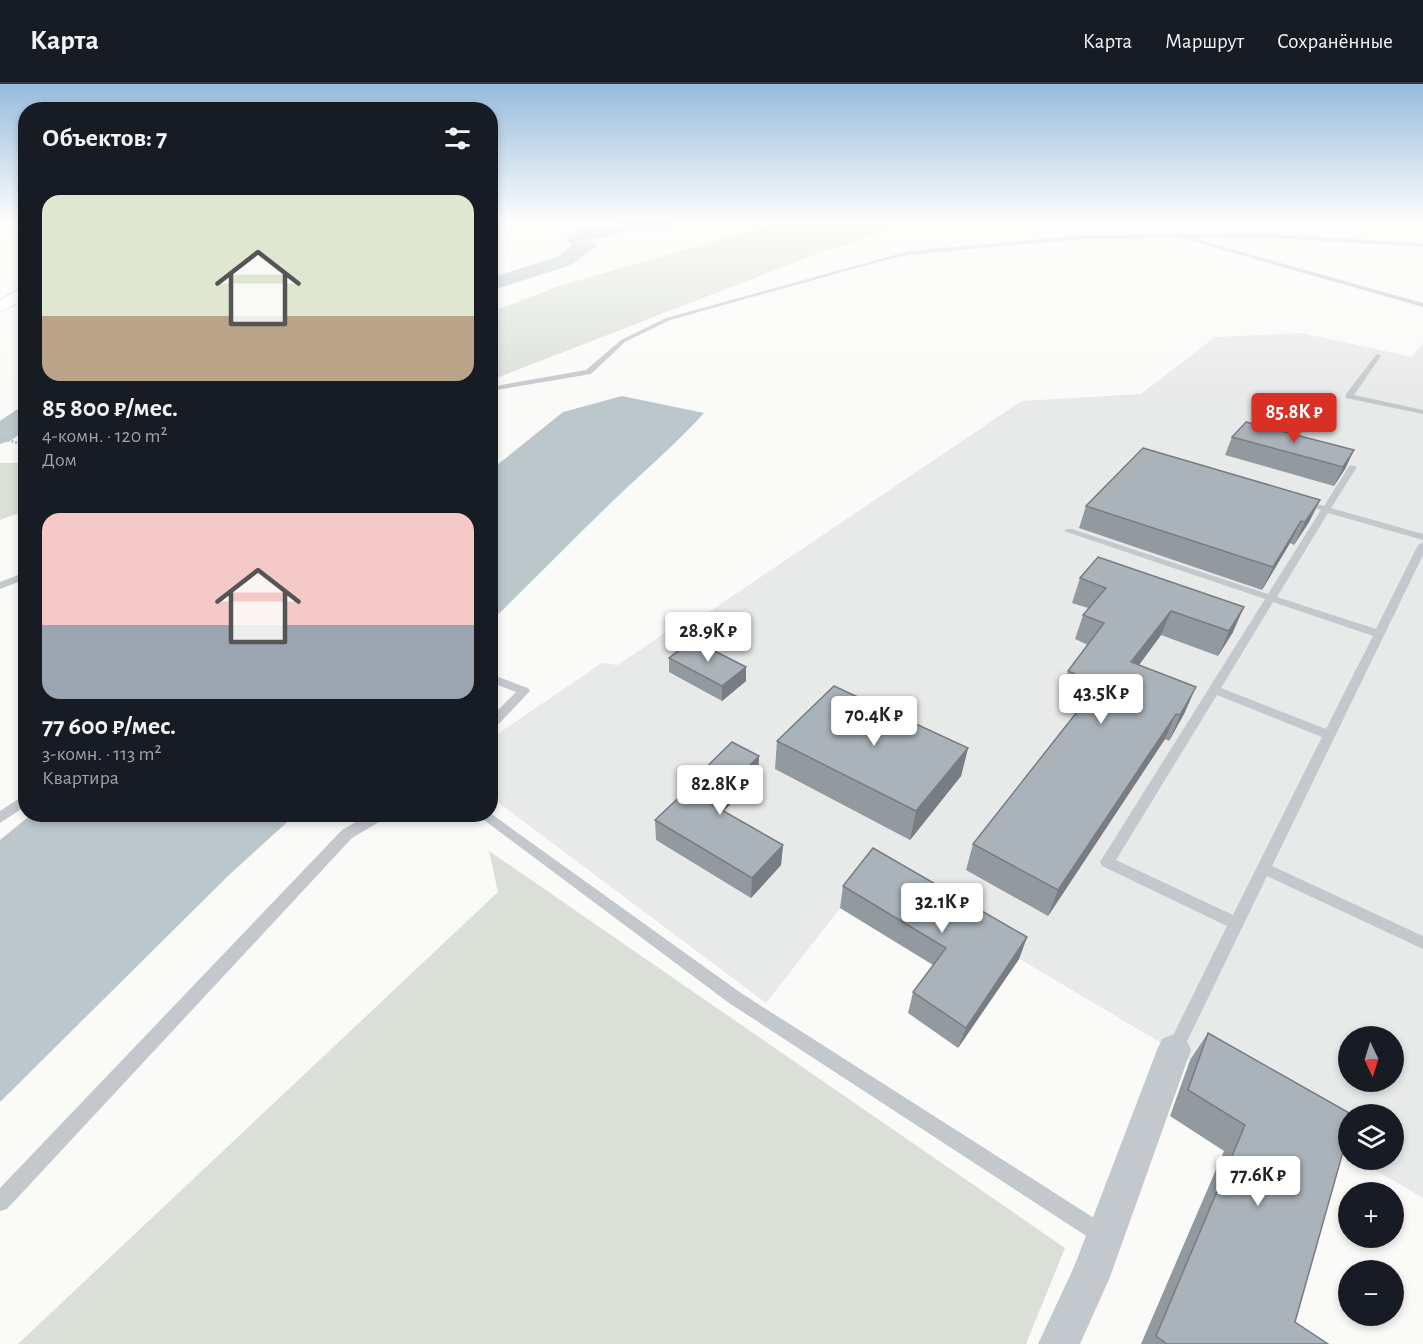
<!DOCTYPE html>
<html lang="ru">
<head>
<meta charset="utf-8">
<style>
  :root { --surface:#171b24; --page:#20242c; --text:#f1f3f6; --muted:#9ea1a6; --line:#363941; --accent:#d93025 }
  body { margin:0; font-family:"Alegreya Sans",sans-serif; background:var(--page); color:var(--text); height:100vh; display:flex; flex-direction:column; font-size:22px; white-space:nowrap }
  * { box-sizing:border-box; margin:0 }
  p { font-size:20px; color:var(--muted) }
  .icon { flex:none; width:33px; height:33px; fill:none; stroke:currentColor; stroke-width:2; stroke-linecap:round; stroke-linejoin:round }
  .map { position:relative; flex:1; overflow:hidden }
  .drawer { position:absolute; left:18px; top:18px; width:480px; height:720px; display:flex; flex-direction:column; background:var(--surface); border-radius:24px; box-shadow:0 3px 9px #0003 }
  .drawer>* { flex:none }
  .needle { width:39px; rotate:176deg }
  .fabs { position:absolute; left:1338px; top:942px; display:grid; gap:12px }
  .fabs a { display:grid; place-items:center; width:66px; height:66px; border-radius:50%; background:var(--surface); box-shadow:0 3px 9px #0003; font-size:30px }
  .price { position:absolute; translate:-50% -51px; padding:0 14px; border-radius:6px; background:#fff; color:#222; font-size:20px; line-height:39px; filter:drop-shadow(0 2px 3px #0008) }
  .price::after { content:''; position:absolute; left:50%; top:36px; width:18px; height:14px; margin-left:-9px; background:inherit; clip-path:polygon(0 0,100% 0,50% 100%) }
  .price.selected { background:var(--accent); color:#fff }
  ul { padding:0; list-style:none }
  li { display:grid; align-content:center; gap:12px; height:318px; padding:0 24px }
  li span { display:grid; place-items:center; height:186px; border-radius:18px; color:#555 }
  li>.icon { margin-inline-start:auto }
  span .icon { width:108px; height:108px; fill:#fffc; stroke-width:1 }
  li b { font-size:26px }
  h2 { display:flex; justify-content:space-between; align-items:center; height:72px; padding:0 24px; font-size:26px }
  header { display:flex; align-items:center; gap:36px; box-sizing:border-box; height:84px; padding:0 30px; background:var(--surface); border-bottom:2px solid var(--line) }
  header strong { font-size:28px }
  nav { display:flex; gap:33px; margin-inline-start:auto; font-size:21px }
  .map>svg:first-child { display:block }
  .built { fill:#e8e9e9; fill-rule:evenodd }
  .green { fill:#dadfd7 }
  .water { fill:#bbc7cb }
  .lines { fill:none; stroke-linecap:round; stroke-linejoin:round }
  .river { fill:#bbc7cb; fill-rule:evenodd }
  .primary-casing { stroke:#b5babe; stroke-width:1 }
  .path-far1 { stroke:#bbbfc2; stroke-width:2; stroke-dasharray:1.5 1.5; stroke-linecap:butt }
  .path { stroke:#bbbfc2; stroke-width:3; stroke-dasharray:2 2; stroke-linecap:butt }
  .service { fill:#c3c8cc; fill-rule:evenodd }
  .minor { fill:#c3c8cc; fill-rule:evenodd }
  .primary { fill:#fff; fill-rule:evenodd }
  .wall { fill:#929a9f }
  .shaded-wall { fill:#777d82 }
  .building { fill:#aab3b9; stroke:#777d82; stroke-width:1.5 }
</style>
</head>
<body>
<header>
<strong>Карта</strong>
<nav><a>Карта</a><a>Маршрут</a><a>Сохранённые</a></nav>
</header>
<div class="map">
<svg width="1423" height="1260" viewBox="0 0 1423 1260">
  <rect width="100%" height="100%" fill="#fafaf8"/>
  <!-- built -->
  <path class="built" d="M 1302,249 L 1412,273 L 1423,259 L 1423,1114 L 1358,1076 L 1394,1076 L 1394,1030 L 1348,1030 L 1348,1070 L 870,786 L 766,919 L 491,713 L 490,655 L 602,579 L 618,581 L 678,540 L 694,538 L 1017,320 L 1023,317 L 1141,310 L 1215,253 ZM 1348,952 L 1394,952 L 1394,998 L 1348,998 Z"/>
  <!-- green -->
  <path class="green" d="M 796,136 L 888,136 L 887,143 L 862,156 L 819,169 L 491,296 L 491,228 L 559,202 L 760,144 Z
    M 0,379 L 22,379 L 25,392 L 25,427 L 0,436 Z
    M 489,767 L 1065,1164 L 1026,1260 L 18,1260 L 498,808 Z"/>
  <!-- water -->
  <path class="water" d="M 622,312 L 704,329 C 676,360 645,386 615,415 C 573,455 533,497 491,537 L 491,386 L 563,328 Z
    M 32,730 L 295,731 L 229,791 L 0,1018 L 0,756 Z"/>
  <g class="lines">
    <!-- river -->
    <path class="river" d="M 675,136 C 662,155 638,144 619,149 C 609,152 601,154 590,156 L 597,162 L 571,181 L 490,207 L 490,194 L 557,173 L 572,161 L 566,155 C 579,137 653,136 675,136 Z
      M 26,324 L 26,346 L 10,357 L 0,360 L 0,337 L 16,326 Z"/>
    <defs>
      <path id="primary" d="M 26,202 L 26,215 L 0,228 L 0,216 Z"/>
    </defs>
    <!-- primary casing -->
    <use href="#primary" class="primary-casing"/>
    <!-- path-far1 -->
    <path class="path-far1" d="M 0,353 L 4,354"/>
    <!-- path -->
    <path class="path" d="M 0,353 L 26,362"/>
    <!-- service -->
    <path class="service" d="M 1271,150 L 1423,159 L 1423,163 L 1271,154 L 1192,154 L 1423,219 L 1423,223 L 1181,154 L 1084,155 L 909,171 L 882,177 L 670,236 L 625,258 L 591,290 L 490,307 L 490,303 L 586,286 L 621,256 L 666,234 L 909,167 L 1084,151 Z
      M 1378,270 L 1381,272 L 1354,311 L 1423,326 L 1423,330 L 1346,314 L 1346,310 L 1376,271 Z
      M 1350,381 L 1357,383 L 1331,424 L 1423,450 L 1423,456 L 1328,429 L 1277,513 L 1376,545 L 1418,461 L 1423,458 L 1423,471 L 1272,782 L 1423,852 L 1423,865 L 1267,792 L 1180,972 L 1174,974 L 1168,972 L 1166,966 L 1227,842 L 1102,782 L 1100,778 L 1265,515 L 1064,447 L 1066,445 L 1072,445 L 1268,510 L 1321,426 L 1296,418 L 1301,415 L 1324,422 ZM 1273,518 L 1373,552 L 1326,645 L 1221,604 ZM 1217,611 L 1322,653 L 1233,831 L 1116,776 Z
      M 26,488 L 26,495 L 0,505 L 0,498 Z
      M 490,590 L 528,604 L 530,607 L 494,645 L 490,646 L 490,634 L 516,608 L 490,598 Z
      M 26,710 L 26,722 L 0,739 L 0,727 Z
      M 490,729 L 741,909 L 1108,1143 L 1111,1150 L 1108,1157 L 1101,1160 L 1094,1157 L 729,919 L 476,730 Z
      M 369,730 L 387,730 L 386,734 L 352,754 L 7,1125 L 0,1127 L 0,1104 L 342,746 Z"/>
    <!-- minor -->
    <path class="minor" d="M 1174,950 L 1186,955 L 1191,966 L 1110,1193 L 1080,1260 L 1038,1260 L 1074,1183 L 1157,966 L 1162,955 Z"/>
    <!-- primary -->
    <use href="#primary" class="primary"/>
  </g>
  <!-- wall -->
  <path class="wall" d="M 1232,353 L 1354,366 L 1345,385 L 1334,402 L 1225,371 Z
    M 1320,416 L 1309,438 L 1294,461 L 1290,459 L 1262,506 L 1079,444 L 1086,422 Z
    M 1080,494 L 1233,548 L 1218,572 L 1161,551 L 1139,581 L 1185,628 L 1169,657 L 1165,655 L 1048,832 L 966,786 L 973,760 L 1082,622 L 1060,613 L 1068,587 L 1088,561 L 1075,555 L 1083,531 L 1088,524 L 1072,519 Z
    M 669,574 L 746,583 L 746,597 L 722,617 L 669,588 Z
    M 777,657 L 968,664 L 961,692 L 910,756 L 775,685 Z
    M 759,672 L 758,692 L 723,727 L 783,761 L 781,781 L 751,814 L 656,756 L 655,736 L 689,704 L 689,700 Z
    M 843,802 L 1027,853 L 1019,875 L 958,964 L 908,929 L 913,908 L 933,881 L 840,824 Z
    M 1208,949 L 1351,1030 L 1295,1238 L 1328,1260 L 1141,1260 L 1224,1067 L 1170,1032 L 1190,976 Z"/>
  <!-- shaded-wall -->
  <path class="shaded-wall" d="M 1354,366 L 1345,385 L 1334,402 L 1343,383 Z
    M 1320,416 L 1309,438 L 1294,461 L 1305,438 Z
    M 1301,437 L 1290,459 L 1262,506 L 1273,483 Z
    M 1244,523 L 1233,548 L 1218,572 L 1229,547 Z
    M 1171,527 L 1161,551 L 1122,604 L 1131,578 Z
    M 746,583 L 746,597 L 722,617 L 722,602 Z
    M 1196,603 L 1185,628 L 1169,657 L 1180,631 Z
    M 1176,630 L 1165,655 L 1048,832 L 1058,806 Z
    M 968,664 L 961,692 L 910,756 L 916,727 Z
    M 759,672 L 758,692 L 711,740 L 711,720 Z
    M 783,761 L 781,781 L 751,814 L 752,794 Z
    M 1027,853 L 1019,875 L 958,964 L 966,944 Z"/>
  <!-- building -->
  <path class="building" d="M 1246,338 L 1354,366 L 1343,383 L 1232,353 Z
    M 1143,364 L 1320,416 L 1305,438 L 1301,437 L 1273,483 L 1086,422 Z
    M 1098,473 L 1244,523 L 1229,547 L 1171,527 L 1131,578 L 1196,603 L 1180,631 L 1176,630 L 1058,806 L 973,760 L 1099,600 L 1068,587 L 1104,539 L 1083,531 L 1106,504 L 1080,494 Z
    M 693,556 L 746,583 L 722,602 L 669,574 Z
    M 834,602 L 968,664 L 916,727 L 777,657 Z
    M 732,658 L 759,672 L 711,720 L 783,761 L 752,794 L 655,736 L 692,701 L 689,700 Z
    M 873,764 L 1027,853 L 966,944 L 913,908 L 946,864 L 843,802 Z
    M 1208,949 L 1351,1030 L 1348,1030 L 1348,1050 L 1295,1238 L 1328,1260 L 1167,1260 L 1156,1252 L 1245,1041 L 1188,1006 Z"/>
  <!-- sky -->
  <linearGradient id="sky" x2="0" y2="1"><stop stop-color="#96bcdc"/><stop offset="0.44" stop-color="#fdfdfc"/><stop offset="1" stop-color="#fdfdfc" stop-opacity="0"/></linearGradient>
  <rect width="1423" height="312" fill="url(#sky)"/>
</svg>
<div class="fabs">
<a><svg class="needle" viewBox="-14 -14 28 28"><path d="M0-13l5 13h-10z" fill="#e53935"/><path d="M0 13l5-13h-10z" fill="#9ea1a6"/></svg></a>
<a><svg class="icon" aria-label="layers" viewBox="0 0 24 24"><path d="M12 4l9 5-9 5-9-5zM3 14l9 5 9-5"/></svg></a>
<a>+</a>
<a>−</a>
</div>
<b class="price selected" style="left:1294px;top:360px">85.8K ₽</b>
<b class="price" style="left:708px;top:579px">28.9K ₽</b>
<b class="price" style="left:1101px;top:641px">43.5K ₽</b>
<b class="price" style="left:874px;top:663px">70.4K ₽</b>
<b class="price" style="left:720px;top:732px">82.8K ₽</b>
<b class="price" style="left:942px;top:850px">32.1K ₽</b>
<b class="price" style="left:1258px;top:1123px">77.6K ₽</b>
<section class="drawer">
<h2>Объектов: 7<svg class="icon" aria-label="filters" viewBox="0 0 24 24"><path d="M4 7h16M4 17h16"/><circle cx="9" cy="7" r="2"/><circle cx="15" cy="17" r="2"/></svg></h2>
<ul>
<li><span style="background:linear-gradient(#dfe7d0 65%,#b9a48a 0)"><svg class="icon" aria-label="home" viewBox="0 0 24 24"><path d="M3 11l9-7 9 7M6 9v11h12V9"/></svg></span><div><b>85 800 ₽/мес.</b><p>4-комн. · 120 m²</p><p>Дом</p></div></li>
<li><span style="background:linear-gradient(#f6c9c9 60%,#9aa5b1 0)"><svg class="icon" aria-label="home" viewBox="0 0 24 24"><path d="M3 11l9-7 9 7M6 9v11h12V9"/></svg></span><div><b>77 600 ₽/мес.</b><p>3-комн. · 113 m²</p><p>Квартира</p></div></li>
</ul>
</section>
</div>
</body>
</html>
